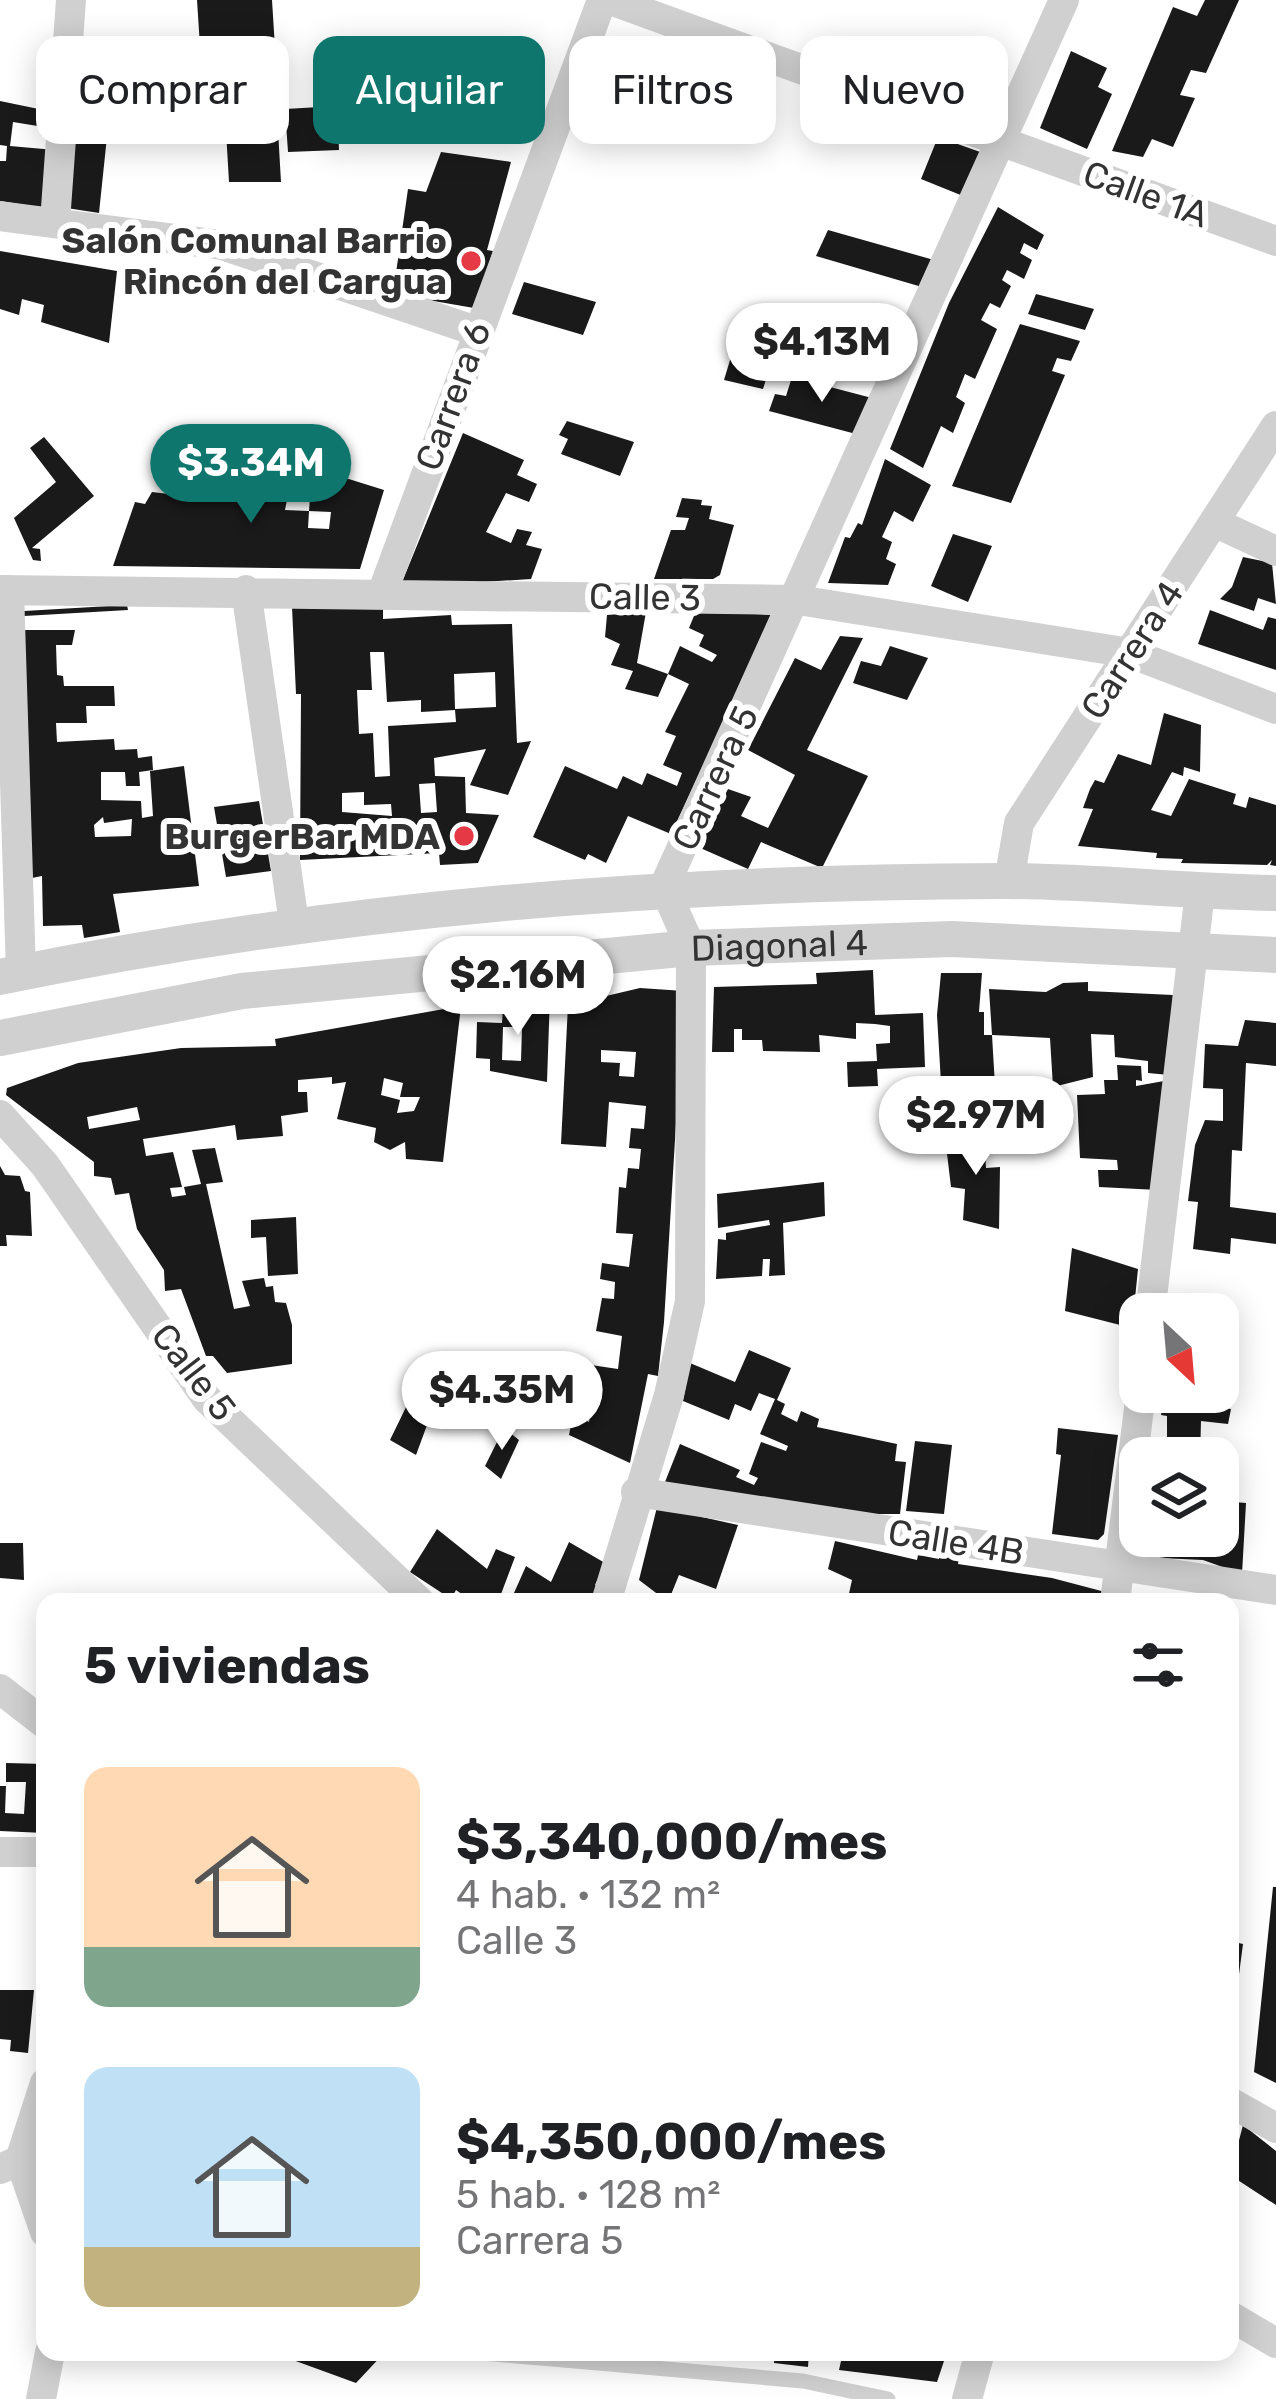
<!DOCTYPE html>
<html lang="es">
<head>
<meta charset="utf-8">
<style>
  :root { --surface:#fff; --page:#f6f6f6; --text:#202124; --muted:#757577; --accent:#0f766e }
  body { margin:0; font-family:Rubik,sans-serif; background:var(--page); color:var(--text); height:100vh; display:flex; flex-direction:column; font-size:45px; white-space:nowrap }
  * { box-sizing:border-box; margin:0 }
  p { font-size:39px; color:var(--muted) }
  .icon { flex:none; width:66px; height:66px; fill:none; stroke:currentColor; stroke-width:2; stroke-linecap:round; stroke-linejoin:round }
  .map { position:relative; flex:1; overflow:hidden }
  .panel { position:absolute; left:36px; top:1593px; width:1203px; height:768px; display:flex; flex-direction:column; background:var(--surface); border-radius:24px; box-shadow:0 6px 30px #0003 }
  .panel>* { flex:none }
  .hud { position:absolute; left:36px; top:36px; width:1206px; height:108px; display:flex; gap:24px }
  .needle { width:78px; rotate:154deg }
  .tools { position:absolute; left:1119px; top:1293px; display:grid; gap:24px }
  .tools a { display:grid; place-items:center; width:120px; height:120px; border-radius:24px; background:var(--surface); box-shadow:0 6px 30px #0003; font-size:60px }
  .price { position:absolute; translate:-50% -102px; padding:0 27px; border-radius:42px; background:#fff; color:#222; font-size:39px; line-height:78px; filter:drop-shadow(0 3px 6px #0008) }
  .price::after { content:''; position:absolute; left:50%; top:72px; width:36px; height:27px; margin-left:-18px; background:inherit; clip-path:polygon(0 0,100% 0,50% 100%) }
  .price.on { background:var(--accent); color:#fff }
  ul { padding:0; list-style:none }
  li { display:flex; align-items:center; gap:36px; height:300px; padding:0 48px }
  li span { display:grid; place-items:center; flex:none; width:336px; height:240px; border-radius:24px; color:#555 }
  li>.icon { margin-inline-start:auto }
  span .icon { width:144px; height:144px; fill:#fffc; stroke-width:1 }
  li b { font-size:51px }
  h2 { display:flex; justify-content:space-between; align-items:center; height:144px; padding:0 48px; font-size:51px }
  .pill { padding:0 42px; border-radius:24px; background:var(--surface); box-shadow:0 6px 30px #0003; font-size:42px; line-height:108px }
  .pill.on { background:var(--accent); color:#fff }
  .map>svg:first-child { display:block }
  .building { fill:#1a1a1a; fill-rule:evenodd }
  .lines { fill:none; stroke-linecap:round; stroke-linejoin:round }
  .service { stroke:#d0d0d0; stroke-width:15 }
  .minor { stroke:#d0d0d0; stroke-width:30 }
  .tertiary { stroke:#d0d0d0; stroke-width:36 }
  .poi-dot { fill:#e63946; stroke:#fff; stroke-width:4.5 }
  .labels { text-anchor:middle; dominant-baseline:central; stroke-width:12; stroke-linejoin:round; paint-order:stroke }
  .street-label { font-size:36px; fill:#333; stroke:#fff }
  .poi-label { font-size:36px; font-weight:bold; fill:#333; stroke:#fff; text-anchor:end }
</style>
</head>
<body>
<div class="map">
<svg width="1276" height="2399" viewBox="0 0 1276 2399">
  <rect width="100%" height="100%" fill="#fff"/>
  <!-- building -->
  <path class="building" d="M 197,0 L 272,0 L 275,48 L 237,50 L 237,60 L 201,62 Z
    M 1205,0 L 1239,0 L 1206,73 L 1191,70 L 1180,95 L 1195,98 L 1173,147 L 1152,139 L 1143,157 L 1112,151 L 1173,7 L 1197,16 Z
    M 1071,51 L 1107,68 L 1098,87 L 1112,94 L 1087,149 L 1040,128 Z
    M 0,101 L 58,113 L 56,129 L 13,122 L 10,146 L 55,150 L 49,209 L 0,201 L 0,161 L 6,161 L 7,146 L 0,145 Z
    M 337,106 L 339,150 L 288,152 L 285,109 Z
    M 65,117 L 108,127 L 99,213 L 60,207 Z
    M 278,130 L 281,182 L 229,182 L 226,131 Z
    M 938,137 L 983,153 L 963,196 L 921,179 Z
    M 441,152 L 511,162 L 487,250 L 493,251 L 474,308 L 393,294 L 408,189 L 426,192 Z
    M 998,207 L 1044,235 L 1037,250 L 1024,243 L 1020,253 L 1032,260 L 1024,279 L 1007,270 L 1002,280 L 1011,286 L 1000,308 L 990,303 L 981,320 L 997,329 L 975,379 L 965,374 L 956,397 L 965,403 L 953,433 L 941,426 L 923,468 L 890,449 L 949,303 Z
    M 828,230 L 934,260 L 922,287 L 816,256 Z
    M 0,251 L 117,271 L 109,343 L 41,322 L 44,305 L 22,299 L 19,315 L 0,309 Z
    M 524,282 L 596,302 L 583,335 L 512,314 Z
    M 1036,294 L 1094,309 L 1085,330 L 1028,314 Z
    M 1020,324 L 1080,341 L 1071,361 L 1057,358 L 1052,371 L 1065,375 L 1011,503 L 952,486 Z
    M 734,347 L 786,358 L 780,376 L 768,373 L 763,389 L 724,380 Z
    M 792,377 L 872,398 L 856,434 L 769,411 L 775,394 L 786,396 Z
    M 567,421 L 634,442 L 620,476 L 561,454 L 568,439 L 559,435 Z
    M 463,433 L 524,460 L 517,475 L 537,484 L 529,502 L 506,493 L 486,532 L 511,543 L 517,529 L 532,532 L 526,545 L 542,549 L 531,579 L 400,587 Z
    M 44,437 L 94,496 L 32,548 L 40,549 L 41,561 L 33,560 L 14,518 L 56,482 L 30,448 Z
    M 885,459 L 931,485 L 913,522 L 894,511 L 882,537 L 892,542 L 886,559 L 896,564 L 888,585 L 828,583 L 845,537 L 850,538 L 858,523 L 862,525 Z
    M 211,460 L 290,484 L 285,510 L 309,511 L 308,528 L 329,529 L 331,512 L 309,511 L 310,497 L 323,500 L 331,482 L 317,479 L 320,470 L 384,490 L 360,569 L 113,566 L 135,502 L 145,504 L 152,492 L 203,498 Z
    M 682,498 L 702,500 L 701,505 L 712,506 L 709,519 L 734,525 L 720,575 L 713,579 L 654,579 L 671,530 L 685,530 L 689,518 L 676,517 Z
    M 953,534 L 992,546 L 968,602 L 931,586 Z
    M 1243,557 L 1272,563 L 1276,604 L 1258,598 L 1254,611 L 1220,599 L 1232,587 Z
    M 383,603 L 383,619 L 451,615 L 452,625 L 512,624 L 517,743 L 531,741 L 508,795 L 470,785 L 486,749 L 434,758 L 435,776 L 465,777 L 466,813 L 499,815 L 478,863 L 440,865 L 439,853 L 300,860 L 301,694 L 296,694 L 292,607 ZM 370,652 L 384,652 L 387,702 L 421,700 L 421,712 L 455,710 L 456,722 L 388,726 L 390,776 L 375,777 L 373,733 L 359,734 L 357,690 L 372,690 ZM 495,672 L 496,707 L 455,709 L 454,674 ZM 435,783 L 437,812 L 421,813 L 419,784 ZM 364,792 L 364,805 L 391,804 L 392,816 L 342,812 L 342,793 Z
    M 127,605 L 128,610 L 24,616 L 24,611 Z
    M 1210,610 L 1263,630 L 1268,617 L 1276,619 L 1276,670 L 1198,644 Z
    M 696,611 L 774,615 L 671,834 L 628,816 L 606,863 L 588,854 L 585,860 L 533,837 L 565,766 L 617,789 L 623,776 L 642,785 L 647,773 L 677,786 L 682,773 L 663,765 L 676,736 L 665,732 L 689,684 L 668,674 L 680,646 L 712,662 L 717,655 L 699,646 L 704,635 L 689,628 Z
    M 646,612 L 637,663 L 668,674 L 658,697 L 625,689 L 633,671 L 611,665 L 620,644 L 605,637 L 607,615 Z
    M 22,630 L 75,630 L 72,645 L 56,645 L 57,675 L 63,676 L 64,686 L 114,686 L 115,706 L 86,706 L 87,723 L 56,723 L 57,742 L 114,739 L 115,750 L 137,749 L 138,758 L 152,756 L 153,770 L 139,772 L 140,786 L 126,786 L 125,772 L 101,772 L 101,800 L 141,801 L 142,818 L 153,816 L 150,771 L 184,766 L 199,886 L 113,894 L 120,932 L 84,938 L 82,925 L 43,926 L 42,876 L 27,879 ZM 103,817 L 104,823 L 132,819 L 131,836 L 95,837 L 94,825 Z
    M 840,636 L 863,638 L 807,750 L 868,776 L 822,868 L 761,842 L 748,869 L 698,847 L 728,789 L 751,797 L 741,816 L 768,828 L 795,775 L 748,750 L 795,658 L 821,670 Z
    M 890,646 L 928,658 L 907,700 L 853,683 L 861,661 L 881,666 Z
    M 1164,713 L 1201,725 L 1200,772 L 1184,767 L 1183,776 L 1172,772 L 1151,810 L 1171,816 L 1189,779 L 1236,794 L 1233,804 L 1246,808 L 1249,797 L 1276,805 L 1276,866 L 1270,865 L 1272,860 L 1267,865 L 1181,863 L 1183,859 L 1156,858 L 1157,853 L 1078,846 L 1093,809 L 1083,808 L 1090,789 L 1095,780 L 1104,783 L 1118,754 L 1151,765 Z
    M 259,801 L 271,871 L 226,877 L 214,807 Z
    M 873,970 L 875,1015 L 923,1013 L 925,1067 L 877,1069 L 878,1086 L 848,1087 L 847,1062 L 877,1061 L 876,1044 L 890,1043 L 890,1026 L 875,1024 L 856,1023 L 856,1039 L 819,1035 L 820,1052 L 763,1051 L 762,1040 L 742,1040 L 742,1029 L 734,1029 L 734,1052 L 712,1052 L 714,987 L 817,984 L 816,973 Z
    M 941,973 L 982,973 L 979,1012 L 984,1012 L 984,1035 L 992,1035 L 995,1086 L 941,1083 L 937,1015 Z
    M 1088,982 L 1088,991 L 1173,995 L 1169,1075 L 1148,1073 L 1148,1061 L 1115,1057 L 1114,1035 L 1091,1034 L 1093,1077 L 1053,1087 L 1050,1038 L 992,1035 L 989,989 L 1046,992 L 1063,983 Z
    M 640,988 L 684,991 L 664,1322 L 658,1376 L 648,1374 L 630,1463 L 569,1435 L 573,1415 L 589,1422 L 594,1397 L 548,1383 L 557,1360 L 618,1369 L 622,1336 L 596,1331 L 602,1298 L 614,1299 L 615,1282 L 600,1279 L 602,1263 L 629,1267 L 633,1234 L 616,1233 L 619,1187 L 626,1188 L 628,1168 L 639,1169 L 641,1149 L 629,1148 L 631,1128 L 644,1129 L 646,1106 L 609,1102 L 606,1147 L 561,1144 L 568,1005 ZM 601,1050 L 636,1052 L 634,1077 L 619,1076 L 620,1063 L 601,1062 Z
    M 504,993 L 550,995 L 547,1082 L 490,1071 L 490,1059 L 476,1058 L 477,1022 L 502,1023 ZM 503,1027 L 522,1027 L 521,1061 L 502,1060 Z
    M 461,1006 L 443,1162 L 406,1159 L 405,1142 L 390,1150 L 374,1142 L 376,1128 L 337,1119 L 346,1082 L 332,1084 L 332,1077 L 298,1080 L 298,1092 L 307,1092 L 308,1112 L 281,1116 L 283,1136 L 237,1140 L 235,1125 L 143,1139 L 146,1156 L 173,1152 L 182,1187 L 170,1188 L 172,1197 L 186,1195 L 184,1187 L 201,1184 L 192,1150 L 215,1148 L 223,1182 L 206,1184 L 234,1309 L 250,1306 L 242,1281 L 264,1278 L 266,1287 L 273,1286 L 275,1302 L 286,1303 L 292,1325 L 292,1364 L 227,1373 L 213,1356 L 206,1356 L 181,1289 L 165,1291 L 164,1270 L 137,1229 L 129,1193 L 115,1195 L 111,1178 L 94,1176 L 94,1162 L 6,1095 L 7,1088 L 78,1063 L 181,1048 L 276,1046 L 275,1039 ZM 384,1078 L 403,1083 L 400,1097 L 420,1097 L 414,1111 L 397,1113 L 400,1100 L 381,1095 ZM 137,1107 L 140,1120 L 89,1129 L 87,1117 Z
    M 1245,1020 L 1276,1023 L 1276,1066 L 1246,1063 L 1242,1151 L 1232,1150 L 1230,1207 L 1276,1213 L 1276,1244 L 1231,1238 L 1230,1254 L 1193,1249 L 1198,1202 L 1188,1201 L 1195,1145 L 1205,1120 L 1223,1121 L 1223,1089 L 1203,1088 L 1205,1044 L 1238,1046 Z
    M 1117,1065 L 1141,1066 L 1142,1081 L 1136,1080 L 1136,1086 L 1164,1081 L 1158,1190 L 1099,1187 L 1098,1170 L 1118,1170 L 1117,1160 L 1080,1158 L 1077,1095 L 1105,1094 L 1104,1080 L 1118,1080 Z
    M 998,1136 L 999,1150 L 985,1151 L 986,1168 L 1000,1167 L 999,1229 L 963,1220 L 965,1189 L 951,1187 L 945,1137 Z
    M 0,1166 L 5,1175 L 20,1176 L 25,1191 L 30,1192 L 32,1236 L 6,1235 L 7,1246 L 0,1246 Z
    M 824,1182 L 825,1216 L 783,1223 L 785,1275 L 769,1276 L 770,1259 L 763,1259 L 762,1276 L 716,1279 L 718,1239 L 726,1240 L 726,1233 L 770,1225 L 769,1220 L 718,1228 L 717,1194 Z
    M 296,1217 L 298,1274 L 268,1276 L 266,1237 L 251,1238 L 251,1220 Z
    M 1072,1248 L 1138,1269 L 1132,1328 L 1065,1311 Z
    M 749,1350 L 791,1368 L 777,1400 L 785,1404 L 781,1414 L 797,1422 L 801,1411 L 819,1419 L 817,1427 L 897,1444 L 895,1461 L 906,1462 L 900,1514 L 856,1514 L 665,1482 L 680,1444 L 740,1470 L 736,1477 L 754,1485 L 758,1478 L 749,1474 L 761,1442 L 786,1451 L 788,1446 L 760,1434 L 775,1399 L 759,1393 L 751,1411 L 735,1404 L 729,1420 L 683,1401 L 690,1363 L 735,1382 Z
    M 426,1366 L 469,1398 L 451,1429 L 430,1417 L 416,1455 L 390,1440 Z
    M 1166,1392 L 1194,1392 L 1191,1403 L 1231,1409 L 1228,1424 L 1201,1421 L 1200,1458 L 1167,1458 L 1167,1416 L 1161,1415 Z
    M 504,1428 L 519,1440 L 501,1479 L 485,1466 Z
    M 1058,1428 L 1118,1435 L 1104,1534 L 1098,1540 L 1052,1534 L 1061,1455 L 1056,1454 Z
    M 915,1441 L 952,1445 L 944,1514 L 906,1511 Z
    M 1222,1501 L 1246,1503 L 1242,1574 L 1203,1560 L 1160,1558 L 1161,1536 L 1218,1536 Z
    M 657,1507 L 738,1525 L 716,1589 L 679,1575 L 668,1602 L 639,1580 Z
    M 437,1529 L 487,1569 L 496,1549 L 515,1557 L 498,1602 L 473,1602 L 456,1590 L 451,1599 L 410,1572 Z
    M 835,1541 L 917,1560 L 918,1555 L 939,1559 L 939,1554 L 959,1558 L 958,1564 L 1052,1578 L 1109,1593 L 1108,1602 L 867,1602 L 848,1598 L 852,1580 L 828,1569 Z
    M 569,1542 L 605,1563 L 595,1585 L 607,1590 L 605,1602 L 510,1602 L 526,1566 L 551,1582 Z
    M 0,1543 L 23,1543 L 24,1580 L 0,1578 Z
    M 6,1763 L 45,1764 L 45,1833 L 0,1831 L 0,1786 L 6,1786 L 5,1813 L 24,1814 L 26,1782 L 6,1782 Z
    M 1273,1887 L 1276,1887 L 1276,2083 L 1254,2072 Z
    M 1230,1941 L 1243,1944 L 1233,2020 L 1230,2019 Z
    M 0,1990 L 34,1990 L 28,2053 L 10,2051 L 11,2040 L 0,2039 Z
    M 1243,2125 L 1276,2151 L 1276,2205 L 1230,2175 Z
    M 271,2352 L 385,2352 L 356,2383 Z
    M 775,2352 L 809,2352 L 808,2367 L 774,2363 Z
    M 843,2352 L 947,2352 L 937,2382 L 839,2370 Z"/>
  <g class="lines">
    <!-- service -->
    <path class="service" d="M 471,2352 L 803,2381 L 888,2399"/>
    <!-- minor -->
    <path class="minor" d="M 610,0 L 1276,241
      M 0,216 L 222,245 L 476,331
      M 55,222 L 71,0
      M 1216,523 L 1276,551
      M 0,590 L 798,600 L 1130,653 L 1276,709
      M 9,590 L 21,973
      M 246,590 L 294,923
      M 383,591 L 602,0
      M 1009,881 L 1019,823 L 1276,426
      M 0,1115 L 45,1165 L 207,1399 L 420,1602
      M 1150,1314 L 1200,892
      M 636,1492 L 1276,1590
      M 606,1602 L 669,1395 L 690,1301 L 691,948 L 664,887 L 1064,0
      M 1115,1602 L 1141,1392
      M 0,1689 L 45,1724
      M 0,1852 L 45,1852
      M 1230,2102 L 1276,2128
      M 20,2160 L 45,2232
      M 0,2169 L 20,2160 L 45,2083
      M 1230,2316 L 1276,2343
      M 41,2399 L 50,2352
      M 967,2399 L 980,2352"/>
    <!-- tertiary -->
    <g class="tertiary">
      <path d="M 0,977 C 331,908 666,882 1003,881 C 1094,881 1185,892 1276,893"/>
      <path id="s1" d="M 0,1038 L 242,991 L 691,948 L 952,939 L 1276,955"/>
    </g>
  </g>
  <!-- markers -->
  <g class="poi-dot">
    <circle cx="471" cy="261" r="12"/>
    <circle cx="464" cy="836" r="12"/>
  </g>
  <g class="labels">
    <!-- street labels -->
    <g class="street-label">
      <text transform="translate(1146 194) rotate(20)">Calle 1A</text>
      <text transform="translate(453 396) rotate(-70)">Carrera 6</text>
      <text transform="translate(645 597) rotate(1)">Calle 3</text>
      <text transform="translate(1132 650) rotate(-57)">Carrera 4</text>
      <text transform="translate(715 778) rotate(-65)">Carrera 5</text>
      <text stroke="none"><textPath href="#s1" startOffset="786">Diagonal 4</textPath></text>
      <text transform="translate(194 1372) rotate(52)">Calle 5</text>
      <text transform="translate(956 1542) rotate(9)">Calle 4B</text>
    </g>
    <!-- poi labels -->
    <g class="poi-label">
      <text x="447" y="240">Salón Comunal Barrio<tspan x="447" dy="41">Rincón del Cargua</tspan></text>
      <text x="440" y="836">BurgerBar MDA</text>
    </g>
  </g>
</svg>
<div class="tools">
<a><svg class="needle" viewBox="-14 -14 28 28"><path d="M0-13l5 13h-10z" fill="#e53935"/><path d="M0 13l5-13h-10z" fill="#757577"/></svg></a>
<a><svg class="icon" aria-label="layers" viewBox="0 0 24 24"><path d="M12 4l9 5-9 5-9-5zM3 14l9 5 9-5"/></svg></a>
</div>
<b class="price" style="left:822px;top:405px">$4.13M</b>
<b class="price on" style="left:251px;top:526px">$3.34M</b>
<b class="price" style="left:518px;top:1038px">$2.16M</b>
<b class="price" style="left:976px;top:1178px">$2.97M</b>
<b class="price" style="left:502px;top:1453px">$4.35M</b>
<div class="hud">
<a class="pill">Comprar</a>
<a class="pill on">Alquilar</a>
<a class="pill">Filtros</a>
<a class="pill">Nuevo</a>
</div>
<section class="panel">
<h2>5 viviendas<svg class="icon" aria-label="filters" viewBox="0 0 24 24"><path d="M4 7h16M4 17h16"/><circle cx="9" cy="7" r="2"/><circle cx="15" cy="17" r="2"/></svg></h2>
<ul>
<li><span style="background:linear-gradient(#ffd9b3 75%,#7fa58c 0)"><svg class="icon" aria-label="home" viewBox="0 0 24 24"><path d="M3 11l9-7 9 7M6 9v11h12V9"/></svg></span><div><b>$3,340,000/mes</b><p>4 hab. · 132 m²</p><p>Calle 3</p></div></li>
<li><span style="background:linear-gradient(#bfe0f5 75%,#c2b280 0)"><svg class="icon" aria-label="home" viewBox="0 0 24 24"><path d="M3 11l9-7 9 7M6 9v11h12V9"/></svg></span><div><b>$4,350,000/mes</b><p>5 hab. · 128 m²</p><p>Carrera 5</p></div></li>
</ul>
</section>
</div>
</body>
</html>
